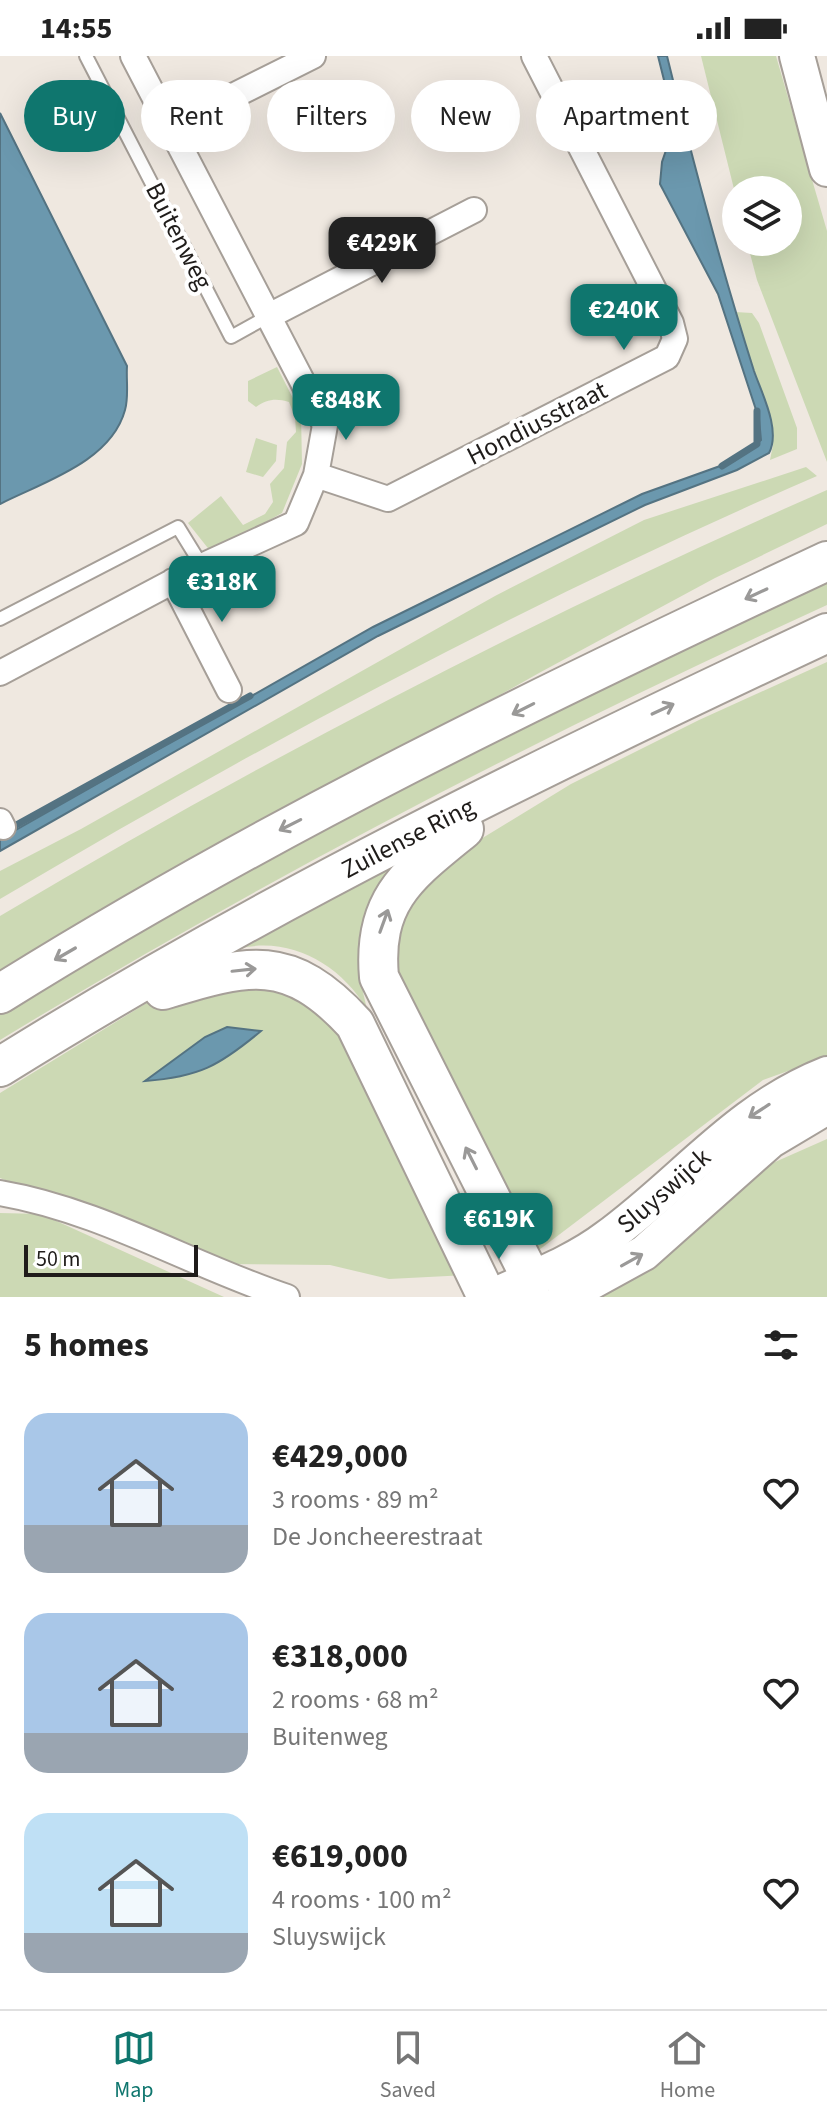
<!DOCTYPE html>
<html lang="en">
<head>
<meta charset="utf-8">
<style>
  :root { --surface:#fff; --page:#f2f2f2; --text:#222; --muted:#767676; --line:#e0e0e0; --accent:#0f766e }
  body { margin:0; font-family:"Source Sans 3",sans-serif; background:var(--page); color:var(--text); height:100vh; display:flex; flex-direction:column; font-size:30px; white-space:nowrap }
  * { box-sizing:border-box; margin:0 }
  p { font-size:26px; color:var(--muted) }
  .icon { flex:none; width:44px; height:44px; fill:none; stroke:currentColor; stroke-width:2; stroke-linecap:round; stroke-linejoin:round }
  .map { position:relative; height:1241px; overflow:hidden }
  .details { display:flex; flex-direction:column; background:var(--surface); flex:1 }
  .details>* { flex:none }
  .banner { position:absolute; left:24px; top:24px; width:780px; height:72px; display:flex; gap:16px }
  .tools { position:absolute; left:722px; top:120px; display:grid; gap:16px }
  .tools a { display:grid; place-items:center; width:80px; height:80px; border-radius:50%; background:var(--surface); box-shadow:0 8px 32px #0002; font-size:40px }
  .scale { position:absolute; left:24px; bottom:20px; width:174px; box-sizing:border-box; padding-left:8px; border:4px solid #1f1c1a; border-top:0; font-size:22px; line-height:28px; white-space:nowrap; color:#1f1c1a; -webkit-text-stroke:6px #fff; paint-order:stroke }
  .price { position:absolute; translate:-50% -68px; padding:0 18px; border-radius:16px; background:var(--accent); color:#fff; font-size:26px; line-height:52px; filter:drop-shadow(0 2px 4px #0008) }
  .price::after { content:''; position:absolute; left:50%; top:48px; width:24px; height:18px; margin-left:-12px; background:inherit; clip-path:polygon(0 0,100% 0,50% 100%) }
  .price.on { background:#222; color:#fff }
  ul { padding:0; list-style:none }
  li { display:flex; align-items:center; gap:24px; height:200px; padding:0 24px }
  li span { display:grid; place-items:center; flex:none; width:224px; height:160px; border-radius:24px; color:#555 }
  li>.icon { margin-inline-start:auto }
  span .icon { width:96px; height:96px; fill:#fffc; stroke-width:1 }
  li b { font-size:34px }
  h2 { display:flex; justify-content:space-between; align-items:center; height:96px; padding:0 24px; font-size:34px }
  .pill { padding:0 28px; border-radius:36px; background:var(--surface); box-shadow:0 8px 32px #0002; font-size:28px; line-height:72px }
  .pill.on { background:var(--accent); color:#fff }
  .status { display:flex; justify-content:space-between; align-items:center; height:56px; padding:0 40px; background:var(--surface); direction:ltr }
  .status svg { height:22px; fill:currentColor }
  .tab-bar { display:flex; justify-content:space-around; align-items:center; height:112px; border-top:2px solid var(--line); background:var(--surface); font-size:22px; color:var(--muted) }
  .tab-bar a { display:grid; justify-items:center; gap:4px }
  .tab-bar .on { color:var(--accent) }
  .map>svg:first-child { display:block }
  .green { fill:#ccd9b4; fill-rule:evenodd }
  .water { fill:#6b98ae; stroke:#547382; stroke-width:2 }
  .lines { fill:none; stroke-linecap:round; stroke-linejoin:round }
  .stream { stroke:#547382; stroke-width:7 }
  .lane-casing { stroke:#a69f98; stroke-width:16 }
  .street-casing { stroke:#a69f98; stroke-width:28 }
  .secondary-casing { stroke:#a69f98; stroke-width:38 }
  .primary-casing { stroke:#a69f98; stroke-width:42 }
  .lane { stroke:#fff; stroke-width:12 }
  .street { stroke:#fff; stroke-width:24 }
  .secondary { stroke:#fff; stroke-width:34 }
  .primary { stroke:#fff; stroke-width:38 }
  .oneway { stroke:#9a9998 }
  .labels { text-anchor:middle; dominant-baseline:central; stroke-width:8; stroke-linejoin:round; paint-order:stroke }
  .street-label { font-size:26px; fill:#1f1c1a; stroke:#fff }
</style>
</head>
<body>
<div class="status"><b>14:55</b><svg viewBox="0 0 49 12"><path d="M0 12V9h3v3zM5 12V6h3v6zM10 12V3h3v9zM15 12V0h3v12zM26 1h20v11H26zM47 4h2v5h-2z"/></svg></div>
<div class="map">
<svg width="827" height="1241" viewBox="0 0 827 1241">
  <rect width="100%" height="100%" fill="#efe8e0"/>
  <!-- green -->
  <path class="green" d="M 701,0 L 776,0 L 827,175 L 827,406 L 757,224 L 747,186 L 788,186 L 788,134 L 736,134 L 736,141 Z
    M 735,256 L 752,257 L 759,267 L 797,372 L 797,393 L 770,404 L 773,389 L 769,360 Z
    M 277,311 L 301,358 L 302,408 L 282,457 L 211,496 L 188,467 L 221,440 L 243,469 L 265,458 L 273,446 L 270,428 L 284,412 L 287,386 L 296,376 L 295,361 L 289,346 C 276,342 267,343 256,351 L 248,345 L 248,325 Z
    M 256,382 L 277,389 L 276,405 L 263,421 L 246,416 Z
    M 806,411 L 817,420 C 532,544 267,685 0,843 L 0,815 L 81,773 L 495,540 L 644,464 Z
    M 827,434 L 827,468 L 715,522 L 539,617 L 0,920 L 0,860 C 266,702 543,558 827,434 Z
    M 827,521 L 827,549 C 544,678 266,822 0,984 L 0,948 L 300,778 Z
    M 827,606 L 827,1001 L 763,1024 L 535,1197 L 387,895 L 430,814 L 571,728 L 699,664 Z
    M 393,807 C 363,868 349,882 367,953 C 340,909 293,881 241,892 Z
    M 176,929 C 197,929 263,924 279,930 C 368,966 429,1135 467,1219 L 389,1223 L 330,1209 L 217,1208 L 0,1122 L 0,1037 ZM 260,975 C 230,1005 189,1024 146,1025 Z
    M 827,1083 L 827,1241 L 588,1241 L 748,1118 Z
    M 0,1157 L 41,1158 L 224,1241 L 0,1241 Z"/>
  <!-- water -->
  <path class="water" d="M 658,0 L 667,0 C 693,106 721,211 754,315 C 762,338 781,374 769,397 L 737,414 L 645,449 L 378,580 L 0,795 L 0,783 L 373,571 L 642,438 L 734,405 L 761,384 L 759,363 L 718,238 L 660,128 L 662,106 L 675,68 Z
    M 0,57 L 127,310 C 126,323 129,341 125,354 C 111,406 43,426 0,448 Z
    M 227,971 L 261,975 C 219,1010 199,1021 145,1025 L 205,981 Z"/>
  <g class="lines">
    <!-- stream -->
    <path class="stream" d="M 722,410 L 757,388 L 757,355
      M 9,773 L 250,640"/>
    <defs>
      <path id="lane" d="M 86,0 L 231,281 L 267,261
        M 0,563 L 178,471 L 202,510"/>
      <path id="street" d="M 169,72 L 313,0
        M 267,261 L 474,154
        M 316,419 L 388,443 L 667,301 L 675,283 L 671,267 L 534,0
        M 173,525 L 229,634
        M 0,617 L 202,510 L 296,467 L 316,419 L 325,369 L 133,0
        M 0,765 L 3,771
        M 0,1137 C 100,1154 191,1209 287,1241"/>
      <g id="secondary">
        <path d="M 797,0 L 827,113"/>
        <path id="s1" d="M 491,1241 C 529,1223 573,1207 606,1182 C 683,1126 736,1054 827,1018"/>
        <path d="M 564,1241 L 644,1197 L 770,1085 L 827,1051"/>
      </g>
      <g id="primary">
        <path d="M 464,773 C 409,818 372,843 379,921 L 531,1222 L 529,1241"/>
        <path d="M 163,934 C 249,908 289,896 355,968 L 487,1241"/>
        <path d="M 0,938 C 264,773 545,637 827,505"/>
        <path id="s2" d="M 0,1011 C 262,847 547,708 827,577"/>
      </g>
    </defs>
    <!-- lane casing -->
    <use href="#lane" class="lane-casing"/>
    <!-- street casing -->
    <use href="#street" class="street-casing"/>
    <!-- secondary casing -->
    <use href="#secondary" class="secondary-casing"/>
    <!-- primary casing -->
    <use href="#primary" class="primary-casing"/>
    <!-- lane -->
    <use href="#lane" class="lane"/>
    <!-- street -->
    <use href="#street" class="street"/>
    <!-- secondary -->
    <use href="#secondary" class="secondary"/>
    <!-- primary -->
    <use href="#primary" class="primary"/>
  </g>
  <!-- one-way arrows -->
  <defs><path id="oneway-shaft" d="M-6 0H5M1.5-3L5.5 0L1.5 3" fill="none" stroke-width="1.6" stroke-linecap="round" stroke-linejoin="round" transform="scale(2)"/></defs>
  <g class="oneway">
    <use href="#oneway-shaft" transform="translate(756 538) rotate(155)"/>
    <use href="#oneway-shaft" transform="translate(523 653) rotate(153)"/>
    <use href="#oneway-shaft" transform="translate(663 653) rotate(-25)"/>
    <use href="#oneway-shaft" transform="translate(290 769) rotate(153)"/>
    <use href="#oneway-shaft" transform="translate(384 865) rotate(-70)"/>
    <use href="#oneway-shaft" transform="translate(65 898) rotate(150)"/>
    <use href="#oneway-shaft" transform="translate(244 914) rotate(-6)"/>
    <use href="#oneway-shaft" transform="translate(759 1055) rotate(147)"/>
    <use href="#oneway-shaft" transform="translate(471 1102) rotate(-117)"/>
    <use href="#oneway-shaft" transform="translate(632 1204) rotate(-29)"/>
  </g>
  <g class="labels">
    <!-- street labels -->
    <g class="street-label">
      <text transform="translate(179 180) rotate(63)">Buitenweg</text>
      <text transform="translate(537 367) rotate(-27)">Hondiusstraat</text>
      <text stroke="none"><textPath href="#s2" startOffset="468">Zuilense Ring</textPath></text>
      <text stroke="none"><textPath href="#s1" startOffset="204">Sluyswijck</textPath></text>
    </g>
  </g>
</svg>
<div class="tools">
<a><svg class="icon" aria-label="layers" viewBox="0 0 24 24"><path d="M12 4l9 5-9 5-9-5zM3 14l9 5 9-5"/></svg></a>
</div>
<div class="scale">50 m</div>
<b class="price on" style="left:382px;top:229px">€429K</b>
<b class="price" style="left:624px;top:296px">€240K</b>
<b class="price" style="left:346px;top:386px">€848K</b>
<b class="price" style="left:222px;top:568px">€318K</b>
<b class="price" style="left:499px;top:1205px">€619K</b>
<div class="banner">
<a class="pill on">Buy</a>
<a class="pill">Rent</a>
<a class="pill">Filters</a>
<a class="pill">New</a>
<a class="pill">Apartment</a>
</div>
</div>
<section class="details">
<h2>5 homes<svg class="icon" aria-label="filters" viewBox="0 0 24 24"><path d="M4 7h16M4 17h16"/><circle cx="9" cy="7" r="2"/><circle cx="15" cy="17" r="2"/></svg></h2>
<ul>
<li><span style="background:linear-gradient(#a9c7e8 70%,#9aa5b1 0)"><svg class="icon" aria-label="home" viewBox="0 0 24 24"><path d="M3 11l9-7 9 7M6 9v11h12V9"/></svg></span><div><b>€429,000</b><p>3 rooms · 89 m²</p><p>De Joncheerestraat</p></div><svg class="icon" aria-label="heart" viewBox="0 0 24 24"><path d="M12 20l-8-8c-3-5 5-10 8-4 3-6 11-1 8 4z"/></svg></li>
<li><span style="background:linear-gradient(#a9c7e8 75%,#9aa5b1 0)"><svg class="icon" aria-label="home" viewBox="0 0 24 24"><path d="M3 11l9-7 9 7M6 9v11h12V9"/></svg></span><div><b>€318,000</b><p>2 rooms · 68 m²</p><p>Buitenweg</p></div><svg class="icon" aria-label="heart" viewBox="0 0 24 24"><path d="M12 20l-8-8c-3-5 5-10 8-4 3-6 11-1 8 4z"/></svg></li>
<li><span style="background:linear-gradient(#bfe0f5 75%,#9aa5b1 0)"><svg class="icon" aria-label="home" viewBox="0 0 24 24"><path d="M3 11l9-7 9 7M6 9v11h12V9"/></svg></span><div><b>€619,000</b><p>4 rooms · 100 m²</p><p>Sluyswijck</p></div><svg class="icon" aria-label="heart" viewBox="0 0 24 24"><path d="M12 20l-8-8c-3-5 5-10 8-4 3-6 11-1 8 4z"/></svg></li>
</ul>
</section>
<nav class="tab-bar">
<a class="on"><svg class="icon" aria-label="map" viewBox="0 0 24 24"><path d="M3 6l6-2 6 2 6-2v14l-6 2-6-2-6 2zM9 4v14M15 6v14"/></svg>Map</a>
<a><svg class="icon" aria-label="saved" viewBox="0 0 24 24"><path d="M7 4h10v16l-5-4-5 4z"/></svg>Saved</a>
<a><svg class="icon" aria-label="home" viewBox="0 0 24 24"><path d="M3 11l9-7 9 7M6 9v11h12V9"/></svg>Home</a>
</nav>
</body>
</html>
